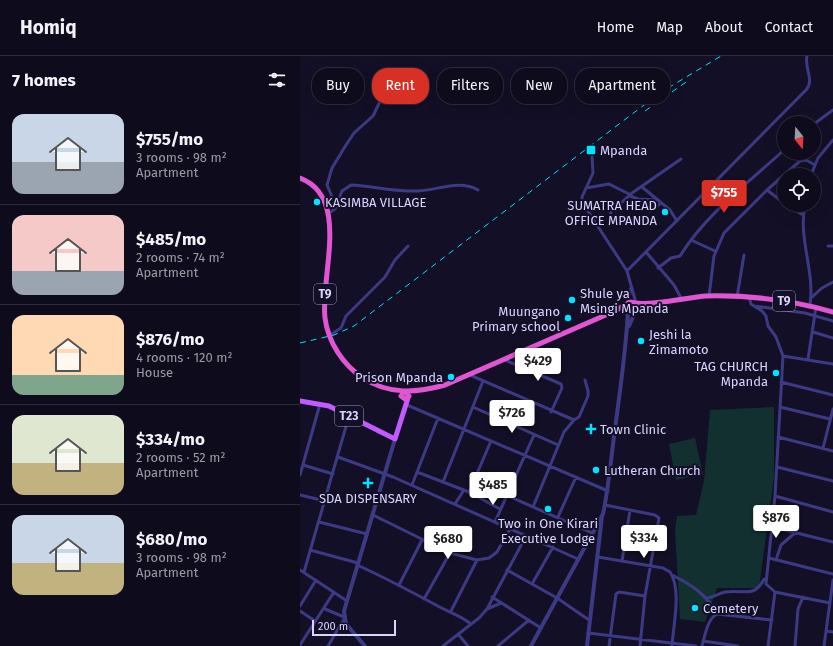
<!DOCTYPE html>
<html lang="en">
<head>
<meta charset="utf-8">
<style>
  :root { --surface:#0e0b1c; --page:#171425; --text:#f1f3f6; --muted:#9b9ba3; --line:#2e2b3b; --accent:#d93025 }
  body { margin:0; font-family:"Fira Sans",sans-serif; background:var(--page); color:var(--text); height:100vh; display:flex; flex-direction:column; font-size:15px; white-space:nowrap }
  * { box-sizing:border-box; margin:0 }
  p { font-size:13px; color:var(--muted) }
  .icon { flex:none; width:22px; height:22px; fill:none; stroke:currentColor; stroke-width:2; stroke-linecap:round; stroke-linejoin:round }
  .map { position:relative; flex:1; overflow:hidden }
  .details { display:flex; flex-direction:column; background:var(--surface); width:300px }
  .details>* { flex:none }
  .top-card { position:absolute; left:12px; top:12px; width:380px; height:36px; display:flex; gap:8px }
  .needle { width:26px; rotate:162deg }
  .buttons { position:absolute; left:477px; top:60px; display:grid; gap:8px }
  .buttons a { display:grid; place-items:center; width:44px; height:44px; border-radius:50%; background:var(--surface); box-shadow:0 4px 16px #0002,0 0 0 1px var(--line); font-size:20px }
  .scale { position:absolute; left:12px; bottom:10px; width:84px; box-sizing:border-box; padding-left:4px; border:2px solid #d9d4ff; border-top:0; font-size:11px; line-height:14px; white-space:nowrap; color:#d9d4ff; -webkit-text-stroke:3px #130f26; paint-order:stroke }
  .price { position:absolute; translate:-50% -34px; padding:0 9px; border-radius:4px; background:#fff; color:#222; font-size:13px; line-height:26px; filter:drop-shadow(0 1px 2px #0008) }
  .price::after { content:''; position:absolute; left:50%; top:24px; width:12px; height:9px; margin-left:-6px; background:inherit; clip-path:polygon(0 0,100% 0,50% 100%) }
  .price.on { background:var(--accent); color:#fff }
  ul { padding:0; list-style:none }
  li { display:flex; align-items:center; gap:12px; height:100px; padding:0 12px }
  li+li { border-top:1px solid var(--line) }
  li span { display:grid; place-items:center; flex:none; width:112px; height:80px; border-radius:12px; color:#555 }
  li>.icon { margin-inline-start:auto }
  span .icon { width:48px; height:48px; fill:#fffc; stroke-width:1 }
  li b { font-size:17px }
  h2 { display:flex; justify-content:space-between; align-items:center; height:48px; padding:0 12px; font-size:17px }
  .pill { padding:0 14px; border-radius:16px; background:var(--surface); box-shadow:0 4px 16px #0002,0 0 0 1px var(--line); font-size:14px; line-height:36px }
  .pill.on { background:var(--accent); color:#fff }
  header { display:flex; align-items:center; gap:24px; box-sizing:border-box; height:56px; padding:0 20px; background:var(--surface); border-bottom:1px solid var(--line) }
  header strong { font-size:19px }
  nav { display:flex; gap:22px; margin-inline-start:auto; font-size:14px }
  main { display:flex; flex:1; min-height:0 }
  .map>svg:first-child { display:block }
  .green { fill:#12302f }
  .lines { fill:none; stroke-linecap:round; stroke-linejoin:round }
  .minor { stroke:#3d3a85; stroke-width:3 }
  .tertiary { stroke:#3d3a85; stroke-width:4 }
  .primary { stroke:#c25bff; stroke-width:5 }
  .trunk { stroke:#e055d1; stroke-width:5 }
  .rail { stroke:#00e5ff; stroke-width:1; stroke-dasharray:6 5; stroke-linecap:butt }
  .poi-dot { fill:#00e5ff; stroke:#130f26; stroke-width:1.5 }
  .labels { text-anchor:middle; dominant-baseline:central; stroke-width:4; stroke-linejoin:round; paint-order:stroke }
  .shield { fill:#130f26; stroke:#9e99be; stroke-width:1 }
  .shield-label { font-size:12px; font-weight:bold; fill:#d9d4ff }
  .poi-label { font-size:13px; fill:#d9d4ff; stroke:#130f26; text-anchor:start }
</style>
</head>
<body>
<header>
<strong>Homiq</strong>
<nav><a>Home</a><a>Map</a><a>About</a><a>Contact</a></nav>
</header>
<main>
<section class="details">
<h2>7 homes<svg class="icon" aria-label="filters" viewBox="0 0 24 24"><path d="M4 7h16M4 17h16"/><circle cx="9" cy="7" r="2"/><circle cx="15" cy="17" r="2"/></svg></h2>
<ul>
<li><span style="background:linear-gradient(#c9d6e8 60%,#9aa5b1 0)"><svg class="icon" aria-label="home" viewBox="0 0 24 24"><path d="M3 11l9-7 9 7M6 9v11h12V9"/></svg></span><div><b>$755/mo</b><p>3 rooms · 98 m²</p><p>Apartment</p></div></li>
<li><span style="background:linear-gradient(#f6c9c9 70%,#9aa5b1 0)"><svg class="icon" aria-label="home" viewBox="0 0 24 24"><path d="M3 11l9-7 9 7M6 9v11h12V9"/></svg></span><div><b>$485/mo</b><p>2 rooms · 74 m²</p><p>Apartment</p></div></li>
<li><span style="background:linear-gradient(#ffd9b3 75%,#7fa58c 0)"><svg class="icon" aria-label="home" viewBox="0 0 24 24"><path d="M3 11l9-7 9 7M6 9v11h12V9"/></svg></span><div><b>$876/mo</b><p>4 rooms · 120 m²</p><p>House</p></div></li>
<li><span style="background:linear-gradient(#dfe7d0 60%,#c2b280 0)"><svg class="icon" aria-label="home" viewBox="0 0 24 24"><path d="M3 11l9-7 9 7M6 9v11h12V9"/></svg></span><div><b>$334/mo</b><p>2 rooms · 52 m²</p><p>Apartment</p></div></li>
<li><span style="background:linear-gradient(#c9d6e8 60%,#c2b280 0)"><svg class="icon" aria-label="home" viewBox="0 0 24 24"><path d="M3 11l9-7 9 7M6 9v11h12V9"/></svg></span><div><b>$680/mo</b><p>3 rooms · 98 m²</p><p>Apartment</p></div></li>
</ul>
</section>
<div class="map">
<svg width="533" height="590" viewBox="0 0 533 590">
  <rect width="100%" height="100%" fill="#130f26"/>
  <!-- green -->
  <path class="green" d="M 474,351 L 474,421 L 459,532 L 417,532 L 405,566 L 380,563 L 375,474 L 377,460 L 396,459 L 404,425 L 410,354 Z
    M 395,382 L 403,418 L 376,424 L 369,388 Z"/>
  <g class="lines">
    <!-- minor -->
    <path class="minor" d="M 514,68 L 533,54
      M 292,101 L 293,117 L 282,141 L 282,146 L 327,215 L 336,247
      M 511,119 L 518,102 L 533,84
      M 342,131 L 370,154 L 377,165
      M 286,132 L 309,128 L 331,139
      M 467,134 L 484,147
      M 330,140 L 338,143 L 357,144
      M 487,149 L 503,159
      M 505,149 C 498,183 515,215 510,249
      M 36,150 L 27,129 L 32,112 L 46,89 L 54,77 L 73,60 L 84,37
      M 350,155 L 361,147
      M 29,157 L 35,153 L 42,135 L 51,129 C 72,130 97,136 118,135 C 138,134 160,123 178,134
      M 311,166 L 310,159 L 311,156 L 332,137 L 381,103
      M 391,184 L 415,195
      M 528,190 L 533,190
      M 346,196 L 374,229 L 381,242
      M 358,212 L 371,202 L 380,200 C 406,158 448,127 484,94
      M 327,215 L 506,34 C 515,24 504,13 507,0
      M 409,240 L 414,200 L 424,177 L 467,134 L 500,105 L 506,104 L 515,109
      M 437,241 L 444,199
      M 449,241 L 451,248 L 462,255 L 466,260 L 468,270 L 476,281 L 483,300 L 475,440 L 466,528 L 475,536 L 530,547
      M 512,241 L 522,232 L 533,226
      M 328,246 L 331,232
      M 454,250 L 505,257 L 533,265
      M 513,276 L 533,282
      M 30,279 L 41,272 L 46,260 L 85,221 L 95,204 L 108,190
      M 483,300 L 533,308
      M 508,303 L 516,251
      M 205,304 L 261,328 L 262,332 L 251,356
      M 170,319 L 274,364
      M 481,326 L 533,339
      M 107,349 L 308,435
      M 173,351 L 258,389
      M 480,351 L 530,363
      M 478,381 L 533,395
      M 523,392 L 533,353
      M 38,401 L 93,421 L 278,503
      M 3,409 L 33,418
      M 477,411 L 533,425
      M 117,416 L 169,436 L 200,453
      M 0,419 L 20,348
      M 143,426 L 183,325
      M 112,429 L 138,362
      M 169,436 L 191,385
      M 0,439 L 25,445
      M 206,439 L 292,477
      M 475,440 L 533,456
      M 155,448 L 164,434
      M 305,449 L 355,459 L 359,462 L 345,540 L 340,590
      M 233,451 L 264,376 L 274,364 L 279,361 L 288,340 L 288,335 L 285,324
      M 73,459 L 150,497 L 177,504 L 189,502 L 197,496 L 210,473
      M 258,461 L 276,421
      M 19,466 L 67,478
      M 195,466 L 234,379
      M 473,471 L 533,486
      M 10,494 L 58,507
      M 298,501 L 363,512 L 370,516 C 382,533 373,571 372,590
      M 469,502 L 533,518
      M 476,504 L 481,489 L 496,476
      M 322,505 L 330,454
      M 57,509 C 84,521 110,535 136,549 C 148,556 160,559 171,568
      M 0,514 L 47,545
      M 207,514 L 257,542 L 289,564
      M 4,516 L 49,360
      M 372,519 C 392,529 406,538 417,558
      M 232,528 L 253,491
      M 99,529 L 122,484
      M 192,541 L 241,572
      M 407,542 C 414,541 419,537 425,536 C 443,533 454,543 464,523
      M 124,543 L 150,497
      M 0,550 L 16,524
      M 25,553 L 44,561
      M 187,553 L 201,547
      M 0,555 L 15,565
      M 151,555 L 177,504
      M 526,575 L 533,576
      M 288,577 L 396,590
      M 158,578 L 168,590
      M 403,585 L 438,590
      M 0,589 L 34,536
      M 28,590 L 44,563
      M 143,590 L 179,562 L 187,553 L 226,480
      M 198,590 L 229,564
      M 309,590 L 316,538 L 319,536 L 345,540
      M 402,590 C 405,580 407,563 417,558 L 472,564
      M 468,590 L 475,536
      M 495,590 L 498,553 L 503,541
      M 524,590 L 533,524"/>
    <!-- tertiary -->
    <path class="tertiary" d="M 329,270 L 335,256
      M 65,590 L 46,568 L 44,555 L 95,383
      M 231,590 L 303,458 C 309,430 311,402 315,373 C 320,334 326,295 328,255
      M 287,590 L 302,460"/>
    <!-- primary -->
    <path class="primary" d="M 0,345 L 29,350 L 95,383 L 108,342"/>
    <!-- trunk -->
    <path class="trunk" d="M 0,122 C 51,141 20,220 25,262 C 28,286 43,309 63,322 C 89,339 116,337 145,329 L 315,255 L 330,246 C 332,246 334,247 336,247 C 348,250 390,241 406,240 C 449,239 492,244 533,256
      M 327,248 L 326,253 L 332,256 L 337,252 L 336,247
      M 104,336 L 101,340 L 105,343 L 109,340 L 106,336"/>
    <!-- rail -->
    <path class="rail" d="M 368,32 L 421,0
      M 345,55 L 389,24
      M 0,287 L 34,279 L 54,270 L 348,46"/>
  </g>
  <!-- markers -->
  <g class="poi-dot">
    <rect x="286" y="89" width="10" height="10" rx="2"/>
    <circle cx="17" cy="146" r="4"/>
    <circle cx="365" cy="156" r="4"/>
    <circle cx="272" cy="244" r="4"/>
    <circle cx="268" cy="262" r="4"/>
    <circle cx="341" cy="285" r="4"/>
    <circle cx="476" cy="317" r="4"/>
    <circle cx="151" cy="321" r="4"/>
    <path d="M289 367h4v4h4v4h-4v4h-4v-4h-4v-4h4z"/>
    <circle cx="296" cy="414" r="4"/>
    <path d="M66 421h4v4h4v4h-4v4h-4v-4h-4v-4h4z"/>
    <circle cx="248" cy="453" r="4"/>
    <circle cx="395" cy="552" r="4"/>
  </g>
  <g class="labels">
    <!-- shield labels -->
    <g class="shield">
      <rect x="14" y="228" width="22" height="20" rx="3"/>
      <rect x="473" y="235" width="22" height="20" rx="3"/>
      <rect x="35" y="350" width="28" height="20" rx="3"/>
    </g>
    <g class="shield-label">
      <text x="25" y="238">T9</text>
      <text x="484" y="245">T9</text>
      <text x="49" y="360">T23</text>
    </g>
    <!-- poi labels -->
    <g class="poi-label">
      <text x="300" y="94">Mpanda</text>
      <text x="25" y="146">KASIMBA VILLAGE</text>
      <text x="357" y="149" text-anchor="end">SUMATRA HEAD<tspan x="357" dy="15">OFFICE MPANDA</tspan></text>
      <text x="280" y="237">Shule ya<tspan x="280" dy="15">Msingi Mpanda</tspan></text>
      <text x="260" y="255" text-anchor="end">Muungano<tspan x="260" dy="15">Primary school</tspan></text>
      <text x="349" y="278">Jeshi la<tspan x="349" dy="15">Zimamoto</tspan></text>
      <text x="468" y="310" text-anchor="end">TAG CHURCH<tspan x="468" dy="15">Mpanda</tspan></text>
      <text x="143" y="321" text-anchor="end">Prison Mpanda</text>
      <text x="300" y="373">Town Clinic</text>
      <text x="304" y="414">Lutheran Church</text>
      <text x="68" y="442" text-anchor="middle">SDA DISPENSARY</text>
      <text x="248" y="467" text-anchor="middle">Two in One Kirari<tspan x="248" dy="15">Executive Lodge</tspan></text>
      <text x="403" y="552">Cemetery</text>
    </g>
  </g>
</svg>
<div class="buttons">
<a><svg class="needle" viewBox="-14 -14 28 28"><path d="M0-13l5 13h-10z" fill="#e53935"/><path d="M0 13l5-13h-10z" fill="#9b9ba3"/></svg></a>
<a><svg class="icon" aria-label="locate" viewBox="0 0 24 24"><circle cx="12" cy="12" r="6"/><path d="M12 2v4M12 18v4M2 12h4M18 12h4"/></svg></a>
</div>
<div class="scale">200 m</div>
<b class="price on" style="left:424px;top:158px">$755</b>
<b class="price" style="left:238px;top:326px">$429</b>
<b class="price" style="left:212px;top:378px">$726</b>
<b class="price" style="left:193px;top:450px">$485</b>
<b class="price" style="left:476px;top:483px">$876</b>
<b class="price" style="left:344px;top:503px">$334</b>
<b class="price" style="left:148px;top:504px">$680</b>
<div class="top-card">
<a class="pill">Buy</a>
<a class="pill on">Rent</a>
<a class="pill">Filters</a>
<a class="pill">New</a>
<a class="pill">Apartment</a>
</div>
</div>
</main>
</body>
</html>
